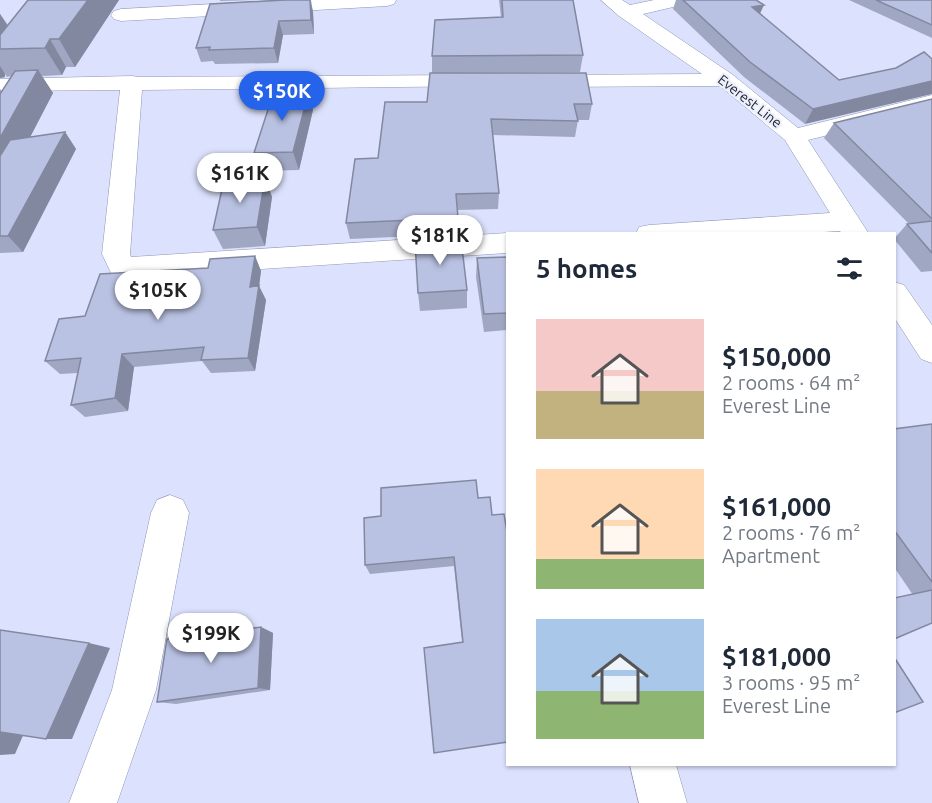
<!DOCTYPE html>
<html lang="en">
<head>
<meta charset="utf-8">
<style>
  :root { --surface:#fff; --page:#f2f2f3; --text:#1f2937; --muted:#747a83; --accent:#2563eb }
  body { margin:0; font-family:Ubuntu,sans-serif; background:var(--page); color:var(--text); height:100vh; display:flex; flex-direction:column; font-size:22px; white-space:nowrap }
  * { box-sizing:border-box; margin:0 }
  p { font-size:20px; color:var(--muted) }
  .icon { flex:none; width:33px; height:33px; fill:none; stroke:currentColor; stroke-width:2; stroke-linecap:round; stroke-linejoin:round }
  .map { position:relative; flex:1; overflow:hidden }
  .drawer { position:absolute; left:506px; top:232px; width:390px; height:534px; display:flex; flex-direction:column; background:var(--surface); border-radius:0px; box-shadow:0 2px 4px #0004 }
  .drawer>* { flex:none }
  .price { position:absolute; translate:-50% -51px; padding:0 14px; border-radius:21px; background:#fff; color:#222; font-size:20px; line-height:39px; filter:drop-shadow(0 2px 3px #0008) }
  .price::after { content:''; position:absolute; left:50%; top:36px; width:18px; height:14px; margin-left:-9px; background:inherit; clip-path:polygon(0 0,100% 0,50% 100%) }
  .price.active { background:var(--accent); color:#fff }
  ul { padding:0; list-style:none }
  li { display:flex; align-items:center; gap:18px; height:150px; padding:0 30px }
  li span { display:grid; place-items:center; flex:none; width:168px; height:120px; border-radius:0px; color:#555 }
  li>.icon { margin-inline-start:auto }
  span .icon { width:72px; height:72px; fill:#fffc; stroke-width:1 }
  li b { font-size:26px }
  h2 { display:flex; justify-content:space-between; align-items:center; height:72px; padding:0 30px; font-size:26px }
  .map>svg:first-child { display:block }
  .lines { fill:none; stroke-linecap:round; stroke-linejoin:round }
  .minor-casing { stroke:#8d94b3; stroke-width:1 }
  .minor { fill:#fff; fill-rule:evenodd }
  .wall { fill:#a0a7c3 }
  .shaded-wall { fill:#82889f }
  .building { fill:#bac2e3; stroke:#82889f; stroke-width:1.5 }
  .labels { text-anchor:middle; dominant-baseline:central; stroke-width:4.5; stroke-linejoin:round; paint-order:stroke }
  .far-street-label { font-size:14px; fill:#1d1f2b; stroke:#ecf0fd }
</style>
</head>
<body>
<div class="map">
<svg width="932" height="803" viewBox="0 0 932 803">
  <rect width="100%" height="100%" fill="#dce2fd"/>
  <g class="lines">
    <defs>
      <path id="minor" d="M 287,0 L 396,0 L 394,4 L 387,6 L 121,21 L 114,19 L 111,15 L 114,11 L 121,9 Z
        M 601,0 L 622,0 L 630,5 L 654,0 L 688,0 L 686,4 L 643,14 L 733,75 L 798,128 L 932,95 L 932,109 L 808,140 L 869,234 L 842,234 L 840,231 L 790,234 L 636,234 L 639,227 L 649,225 L 830,213 L 785,140 L 720,86 L 542,87 L 534,86 L 531,81 L 534,76 L 542,75 L 702,74 L 619,16 Z
        M 475,75 L 483,76 L 486,81 L 483,86 L 142,90 L 130,254 L 131,257 L 507,233 L 509,234 L 507,234 L 507,253 L 122,278 L 112,275 L 102,254 L 120,90 L 0,91 L 0,79 L 132,76 L 139,77 Z
        M 894,282 L 904,285 L 932,325 L 932,363 L 921,359 L 894,317 Z
        M 170,495 L 183,500 L 189,513 L 156,690 L 117,803 L 69,803 L 112,690 L 151,513 L 157,500 Z
        M 630,765 L 676,765 L 687,803 L 639,803 Z"/>
    </defs>
    <!-- minor casing -->
    <use href="#minor" class="minor-casing"/>
    <!-- minor -->
    <use href="#minor" class="minor"/>
  </g>
  <!-- wall -->
  <path class="wall" d="M 28,0 L 119,0 L 75,67 L 66,67 L 62,75 L 42,76 L 53,93 L 30,137 L 65,132 L 76,149 L 23,252 L 0,253 L 0,89 L 2,91 L 11,76 L 7,77 L 5,74 L 5,77 L 0,78 L 0,14 L 8,25 Z
    M 220,0 L 255,0 L 220,1 Z
    M 311,0 L 313,12 L 314,34 L 283,35 L 278,63 L 215,64 L 213,61 L 201,62 L 196,48 Z
    M 499,0 L 573,0 L 583,55 L 580,72 L 432,73 L 432,56 L 501,17 Z
    M 676,0 L 756,0 L 760,14 L 839,80 L 805,124 L 744,77 L 673,9 Z
    M 849,0 L 932,0 L 932,38 Z
    M 932,99 L 932,271 L 921,272 L 894,239 L 907,224 L 909,224 L 824,138 L 834,123 Z
    M 385,102 L 592,104 L 589,120 L 578,120 L 575,137 L 493,135 L 499,193 L 498,209 L 457,210 L 459,234 L 350,239 L 346,223 L 378,158 Z
    M 313,110 L 299,170 L 261,171 L 254,153 Z
    M 265,178 L 272,197 L 265,246 L 223,249 L 213,230 Z
    M 255,256 L 261,271 L 259,286 L 266,300 L 255,371 L 211,373 L 202,361 L 134,367 L 128,411 L 85,417 L 71,405 L 78,373 L 60,374 L 45,361 L 85,316 L 208,268 Z
    M 507,257 L 507,330 L 484,332 L 476,277 L 477,258 Z
    M 467,290 L 467,308 L 420,311 L 418,293 Z
    M 932,424 L 932,623 L 894,567 L 894,429 Z
    M 476,480 L 462,642 L 454,566 L 370,574 L 365,565 L 381,516 Z
    M 261,627 L 273,633 L 270,690 L 176,704 L 157,702 Z"/>
  <!-- shaded-wall -->
  <path class="shaded-wall" d="M 88,0 L 119,0 L 75,67 L 59,39 Z
    M 310,0 L 313,12 L 314,34 L 311,20 Z
    M 764,5 L 757,20 L 752,7 Z
    M 0,14 L 9,28 L 0,49 Z
    M 279,21 L 283,35 L 278,63 L 274,48 Z
    M 50,39 L 66,67 L 62,75 L 45,48 Z
    M 0,66 L 5,74 L 5,77 L 0,78 Z
    M 38,70 L 53,93 L 11,174 L 0,160 L 0,138 Z
    M 932,81 L 932,94 L 805,124 L 813,109 Z
    M 309,91 L 313,110 L 299,170 L 293,152 Z
    M 65,132 L 76,149 L 23,252 L 8,236 Z
    M 265,178 L 272,197 L 265,246 L 257,227 Z
    M 255,256 L 261,271 L 259,286 L 266,300 L 255,371 L 248,358 L 250,287 Z
    M 122,354 L 134,367 L 128,411 L 115,398 Z
    M 261,627 L 273,633 L 270,690 L 258,688 Z
    M 89,643 L 110,648 L 72,739 L 46,739 Z
    M 0,731 L 25,731 L 15,754 L 0,755 Z"/>
  <!-- building -->
  <path class="building" d="M 28,0 L 88,0 L 59,39 L 50,39 L 45,48 L 0,49 L 0,35 Z
    M 285,0 L 310,0 L 311,20 L 279,21 L 274,48 L 209,50 L 210,47 L 196,48 L 210,4 Z
    M 502,0 L 573,0 L 583,55 L 432,56 L 435,20 L 503,17 Z
    M 683,0 L 756,0 L 764,5 L 752,7 L 839,80 L 896,68 L 924,52 L 932,59 L 932,81 L 813,109 L 750,62 Z
    M 876,0 L 932,0 L 932,25 Z
    M 38,70 L 0,138 L 0,94 L 15,71 Z
    M 430,73 L 586,73 L 592,104 L 574,104 L 578,121 L 491,119 L 499,193 L 456,194 L 458,218 L 346,223 L 355,159 L 378,158 L 385,102 L 427,102 Z
    M 274,91 L 309,91 L 293,152 L 254,153 Z
    M 932,99 L 932,219 L 834,123 Z
    M 65,132 L 8,236 L 0,236 L 0,156 L 10,140 Z
    M 265,178 L 257,227 L 213,230 L 224,180 Z
    M 932,221 L 932,253 L 907,224 Z
    M 461,239 L 467,290 L 418,293 L 415,242 Z
    M 255,256 L 250,287 L 259,285 L 248,358 L 201,360 L 204,347 L 122,354 L 115,398 L 71,405 L 81,358 L 45,361 L 59,319 L 85,316 L 100,274 L 208,268 L 210,259 Z
    M 507,257 L 507,313 L 484,314 L 477,258 Z
    M 932,424 L 932,582 L 894,530 L 894,429 Z
    M 476,480 L 478,498 L 490,497 L 492,515 L 504,514 L 507,532 L 507,742 L 434,753 L 424,648 L 463,642 L 454,557 L 365,565 L 364,518 L 381,516 L 381,488 Z
    M 932,590 L 932,623 L 894,639 L 894,598 Z
    M 261,627 L 258,688 L 157,702 L 167,639 Z
    M 0,630 L 89,643 L 46,739 L 0,732 Z
    M 894,657 L 923,702 L 894,713 Z"/>
  <g class="labels">
    <!-- far-street labels -->
    <g class="far-street-label">
      <text transform="translate(750 101) rotate(38)">Everest Line</text>
    </g>
  </g>
</svg>
<b class="price active" style="left:282px;top:122px">$150K</b>
<b class="price" style="left:240px;top:204px">$161K</b>
<b class="price" style="left:440px;top:266px">$181K</b>
<b class="price" style="left:158px;top:321px">$105K</b>
<b class="price" style="left:211px;top:664px">$199K</b>
<section class="drawer">
<h2>5 homes<svg class="icon" aria-label="filters" viewBox="0 0 24 24"><path d="M4 7h16M4 17h16"/><circle cx="9" cy="7" r="2"/><circle cx="15" cy="17" r="2"/></svg></h2>
<ul>
<li><span style="background:linear-gradient(#f6c9c9 60%,#c2b280 0)"><svg class="icon" aria-label="home" viewBox="0 0 24 24"><path d="M3 11l9-7 9 7M6 9v11h12V9"/></svg></span><div><b>$150,000</b><p>2 rooms · 64 m²</p><p>Everest Line</p></div></li>
<li><span style="background:linear-gradient(#ffd9b3 75%,#8fb573 0)"><svg class="icon" aria-label="home" viewBox="0 0 24 24"><path d="M3 11l9-7 9 7M6 9v11h12V9"/></svg></span><div><b>$161,000</b><p>2 rooms · 76 m²</p><p>Apartment</p></div></li>
<li><span style="background:linear-gradient(#a9c7e8 60%,#8fb573 0)"><svg class="icon" aria-label="home" viewBox="0 0 24 24"><path d="M3 11l9-7 9 7M6 9v11h12V9"/></svg></span><div><b>$181,000</b><p>3 rooms · 95 m²</p><p>Everest Line</p></div></li>
</ul>
</section>
</div>
</body>
</html>
